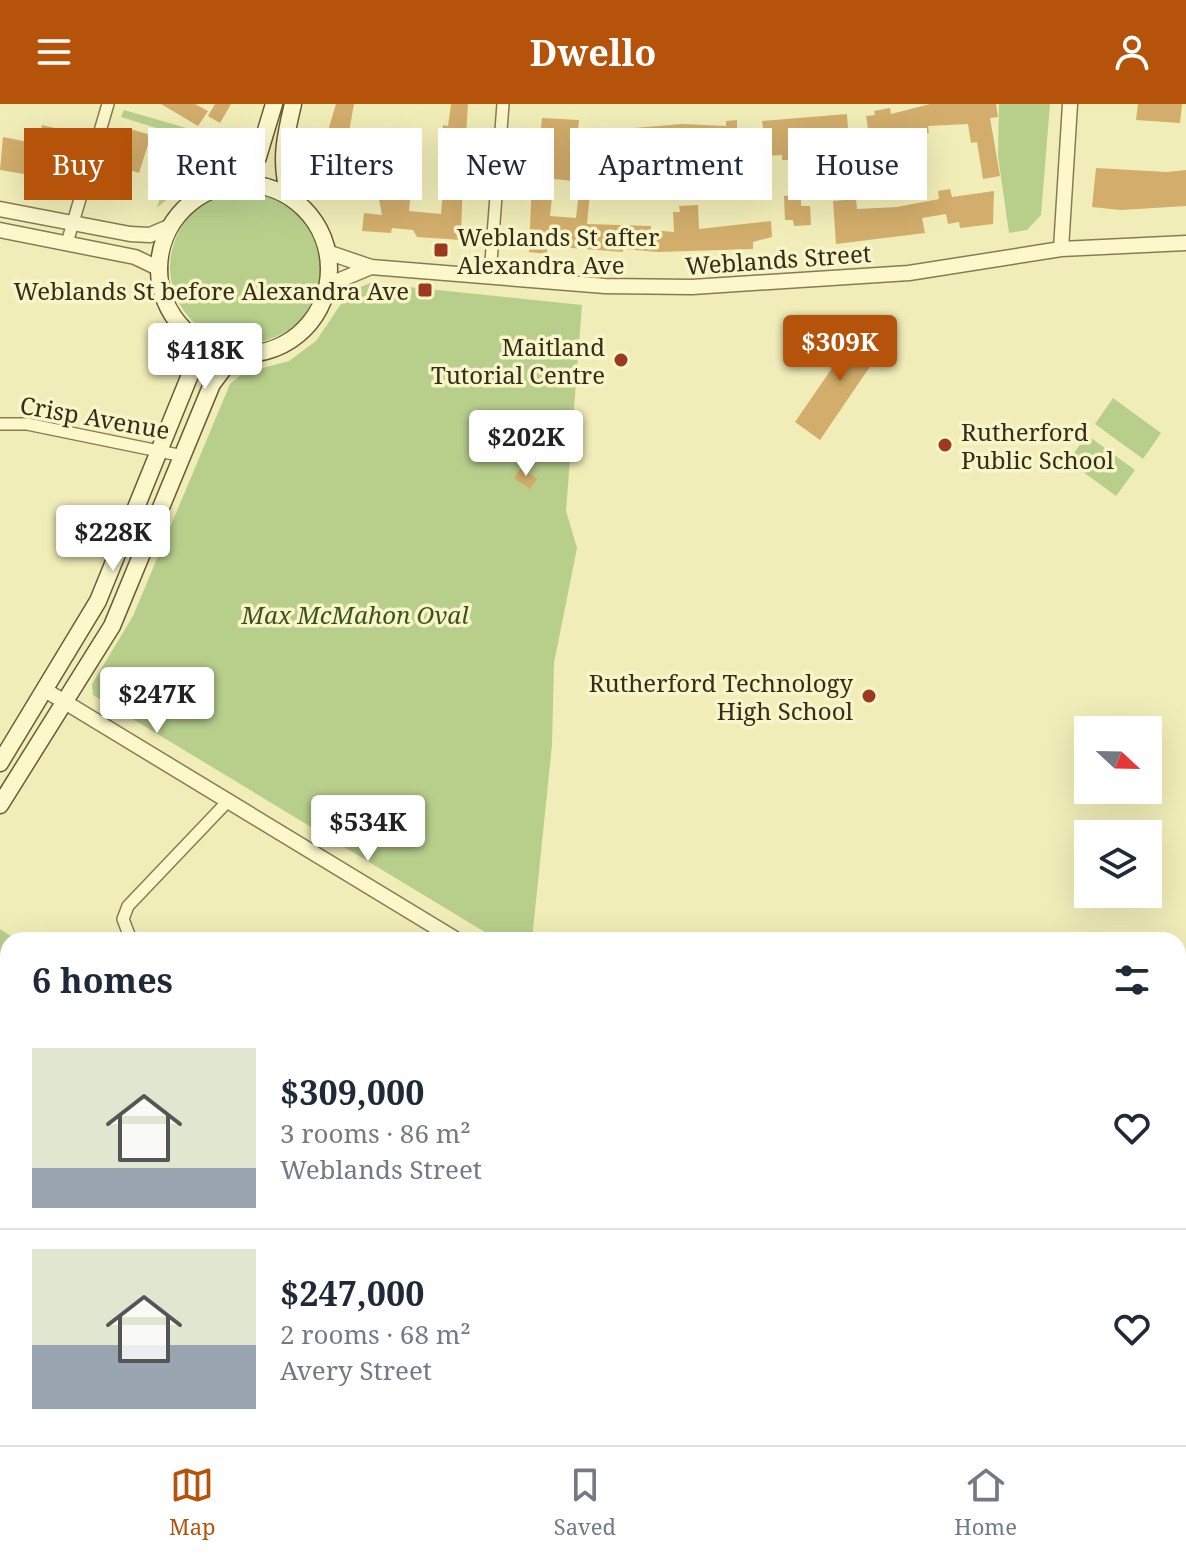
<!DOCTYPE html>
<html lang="en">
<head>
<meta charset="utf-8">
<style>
  :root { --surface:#fff; --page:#f6f6f7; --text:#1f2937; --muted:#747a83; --line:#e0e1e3; --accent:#b45309 }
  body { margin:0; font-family:"Noto Serif",serif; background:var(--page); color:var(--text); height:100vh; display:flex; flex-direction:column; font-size:30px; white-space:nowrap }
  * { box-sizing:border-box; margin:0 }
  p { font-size:26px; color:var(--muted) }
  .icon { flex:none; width:44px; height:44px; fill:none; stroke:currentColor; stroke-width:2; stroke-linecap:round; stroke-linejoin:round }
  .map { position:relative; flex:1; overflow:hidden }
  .details { position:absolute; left:0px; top:828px; width:1186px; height:514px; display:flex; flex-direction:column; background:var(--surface); border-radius:24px 24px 0 0; box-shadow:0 8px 32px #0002 }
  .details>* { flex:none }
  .top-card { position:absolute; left:24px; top:24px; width:1138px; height:72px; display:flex; gap:16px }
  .needle { width:52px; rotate:112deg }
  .buttons { position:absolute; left:1074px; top:612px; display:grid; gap:16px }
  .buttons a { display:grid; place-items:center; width:88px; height:88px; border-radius:0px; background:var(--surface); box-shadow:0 8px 32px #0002; font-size:40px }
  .price { position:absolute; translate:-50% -68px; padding:0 18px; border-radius:8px; background:#fff; color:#222; font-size:26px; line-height:52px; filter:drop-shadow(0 2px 4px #0008) }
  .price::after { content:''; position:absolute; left:50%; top:48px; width:24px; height:18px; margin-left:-12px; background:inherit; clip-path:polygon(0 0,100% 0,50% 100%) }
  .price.selected { background:var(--accent); color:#fff }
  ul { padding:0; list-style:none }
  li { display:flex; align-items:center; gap:24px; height:200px; padding:0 32px }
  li+li { border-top:2px solid var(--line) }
  li span { display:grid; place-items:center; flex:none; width:224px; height:160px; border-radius:0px; color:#555 }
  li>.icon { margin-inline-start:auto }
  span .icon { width:96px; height:96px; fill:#fffc; stroke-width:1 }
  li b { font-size:34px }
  h2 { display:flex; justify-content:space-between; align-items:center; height:96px; padding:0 32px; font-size:34px }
  .pill { padding:0 28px; border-radius:0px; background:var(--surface); box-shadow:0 8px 32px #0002; font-size:28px; line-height:72px }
  .pill.selected { background:var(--accent); color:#fff }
  header { display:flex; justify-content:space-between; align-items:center; height:104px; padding:0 32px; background:var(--accent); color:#fff; font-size:36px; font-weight:700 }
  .menu { display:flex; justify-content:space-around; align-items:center; height:112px; border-top:2px solid var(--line); background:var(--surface); font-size:22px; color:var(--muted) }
  .menu a { display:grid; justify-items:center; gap:4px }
  .menu .selected { color:var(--accent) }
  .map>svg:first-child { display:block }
  .green { fill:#b8cf8c }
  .building { fill:#d2ad6b }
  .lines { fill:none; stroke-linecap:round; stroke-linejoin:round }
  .minor-casing { stroke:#887b52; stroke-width:14 }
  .tertiary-casing { stroke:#887b52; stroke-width:17 }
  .secondary-casing { stroke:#695b36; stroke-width:19 }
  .minor { stroke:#fcf8cc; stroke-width:11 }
  .tertiary { stroke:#fcf8cc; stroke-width:14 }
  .secondary { stroke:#fcf8cc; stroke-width:16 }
  .poi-dot { fill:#9b3a1e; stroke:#f8f5c8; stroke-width:3 }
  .labels { text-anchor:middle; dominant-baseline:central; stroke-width:7; stroke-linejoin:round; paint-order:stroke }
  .poi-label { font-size:24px; fill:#352d19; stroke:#f8f5c8; text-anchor:end }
  .street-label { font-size:24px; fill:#352d19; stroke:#f8f5c8 }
  .park-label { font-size:24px; font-style:italic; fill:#3a531e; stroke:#f8f5c8 }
</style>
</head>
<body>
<header><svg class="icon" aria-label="menu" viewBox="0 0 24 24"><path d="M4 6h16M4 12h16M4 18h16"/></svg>Dwello<svg class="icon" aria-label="person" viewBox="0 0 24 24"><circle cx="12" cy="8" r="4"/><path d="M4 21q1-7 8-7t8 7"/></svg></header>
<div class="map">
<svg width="1186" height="1341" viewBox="0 0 1186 1341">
  <rect width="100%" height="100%" fill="#f1edb8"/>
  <!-- green -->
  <path class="green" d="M 999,0 L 1050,0 L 1041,111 L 1027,126 L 1009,129 L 998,52 Z
    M 124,6 L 242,40 L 234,54 L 194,72 L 157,104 L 179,31 L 121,13 Z
    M170 163a76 76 0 1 1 152 0a76 76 0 1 1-152 0Z
    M 370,179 L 582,201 L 566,407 L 577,444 L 554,559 L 552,641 L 532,836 L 498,836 L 93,591 L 92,580 L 133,512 L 230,280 L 243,269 L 289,257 L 316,237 L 349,188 Z
    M 1113,294 L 1161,329 L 1143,355 L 1095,320 Z
    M 1087,331 L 1135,366 L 1116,392 L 1068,357 Z
    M 0,825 L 17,836 L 8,836 L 8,934 L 0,921 Z
    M 279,1334 L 368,1334 L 375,1341 L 285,1341 Z"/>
  <!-- building -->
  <path class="building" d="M 161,0 L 195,0 L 208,7 L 198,22 Z
    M 215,0 L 231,0 L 220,19 L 208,12 Z
    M 336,0 L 354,0 L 346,45 L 356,47 L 365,89 L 348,94 L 345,84 L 341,85 L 336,79 L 330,56 L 324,55 L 325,48 L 322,47 Z
    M 451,0 L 468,0 L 464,64 L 445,63 L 445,55 L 441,54 L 443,21 L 448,22 Z
    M 930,0 L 996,0 L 998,13 L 990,14 L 1000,72 L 983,75 L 977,38 L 971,39 L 968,20 L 928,22 L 929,29 L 870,38 L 866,12 L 875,11 L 874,7 L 890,4 L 891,10 Z
    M 1138,0 L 1182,0 L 1180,19 L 1136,16 Z
    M 847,10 L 850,55 L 814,57 L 815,76 L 790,77 L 788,56 L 782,56 L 782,51 L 765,52 L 765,42 L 691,46 L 691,58 L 673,59 L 672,42 L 650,42 L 650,59 L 627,60 L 627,67 L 583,67 L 582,78 L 554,75 L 550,112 L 576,114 L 579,88 L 590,89 L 587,120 L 651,122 L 651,126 L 674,128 L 673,108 L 680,108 L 679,102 L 698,101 L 699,125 L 771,117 L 772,133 L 753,138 L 753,145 L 658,148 L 623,145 L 623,148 L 547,142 L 547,150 L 529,148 L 533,48 L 538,49 L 542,14 L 579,16 L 577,39 L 608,41 L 609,27 L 634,27 L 634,24 L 682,20 L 726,22 L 726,17 L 737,16 L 737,26 L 763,24 L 762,17 Z
    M 42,21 L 72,28 L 65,77 L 0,66 L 3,33 L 38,40 Z
    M 126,24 L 151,31 L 139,69 L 121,63 L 124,51 L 119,49 Z
    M 391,35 L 403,36 L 401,54 L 389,53 Z
    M 875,46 L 877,62 L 863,63 L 862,48 Z
    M 1096,64 L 1167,68 L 1186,66 L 1186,102 L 1121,106 L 1092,103 Z
    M 463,67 L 461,136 L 417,133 L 413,126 L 392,124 L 391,129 L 362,127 L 364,109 L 382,111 L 377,85 L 412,78 L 409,107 L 441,110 L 444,72 Z
    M 950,85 L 952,93 L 994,87 L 993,120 L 960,124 L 959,118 L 948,120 L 946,110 L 922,114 L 925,129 L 836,140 L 833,97 L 856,95 L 857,105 L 897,103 L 939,95 L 938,87 Z
    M 801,91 L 801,102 L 810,102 L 811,121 L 794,122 L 793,116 L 785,116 L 784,92 Z
    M 861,222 L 886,239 L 820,336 L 795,318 Z
    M 521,364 L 537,375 L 530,385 L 514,374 Z"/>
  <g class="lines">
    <defs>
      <path id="minor" d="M 67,139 L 108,0
        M 490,171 L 503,0
        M 0,320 L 27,320 L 183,352
        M 131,836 L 123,815 L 128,802 L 229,696
        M 0,1062 L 8,1075
        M 0,1199 L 8,1186
        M 0,1255 L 8,1260
        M 1178,1317 L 1186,1315
        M 490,1334 L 493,1341
        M 58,1341 L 65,1334
        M 1132,1341 L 1142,1334"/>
      <path id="tertiary" d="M 0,105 L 130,130 L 150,131 L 171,122
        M 0,126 L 135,153 L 160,165
        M 1061,145 L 1070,0
        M 327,148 L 371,163 L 605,182 L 692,183 L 909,169 L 1061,145 L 1186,139
        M 328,181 L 371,163
        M 45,586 L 457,836
        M 1178,963 L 1186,964"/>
      <path id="secondary" d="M 241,80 L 258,53 L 274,0
        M159 165a85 85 0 1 1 170 0a85 85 0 1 1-170 0Z
        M 290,93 C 279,60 285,33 293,0
        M 0,659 L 98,497 L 192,266 L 193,253 L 184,226
        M 0,701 L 112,522 L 212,280 L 227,260 L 244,249"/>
    </defs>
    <!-- minor casing -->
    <use href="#minor" class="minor-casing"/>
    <!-- tertiary casing -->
    <use href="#tertiary" class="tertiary-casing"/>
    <!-- secondary casing -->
    <use href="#secondary" class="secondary-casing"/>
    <!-- minor -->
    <use href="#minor" class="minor"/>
    <!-- tertiary -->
    <use href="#tertiary" class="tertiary"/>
    <!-- secondary -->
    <use href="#secondary" class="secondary"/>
  </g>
  <!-- markers -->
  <g class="poi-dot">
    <rect x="433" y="138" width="16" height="16" rx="4"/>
    <rect x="417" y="178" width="16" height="16" rx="4"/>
    <circle cx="621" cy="256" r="8"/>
    <circle cx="945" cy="341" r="8"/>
    <circle cx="869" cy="592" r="8"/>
  </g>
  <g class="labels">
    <!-- poi labels -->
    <g class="poi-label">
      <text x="457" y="132" text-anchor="start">Weblands St after<tspan x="457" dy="28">Alexandra Ave</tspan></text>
      <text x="409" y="186">Weblands St before Alexandra Ave</text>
      <text x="605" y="242">Maitland<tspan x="605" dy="28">Tutorial Centre</tspan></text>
      <text x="961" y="327" text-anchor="start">Rutherford<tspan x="961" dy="28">Public School</tspan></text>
      <text x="853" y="578">Rutherford Technology<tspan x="853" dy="28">High School</tspan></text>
    </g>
    <!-- street labels -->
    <g class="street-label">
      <text transform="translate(778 155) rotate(-4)">Weblands Street</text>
      <text transform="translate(95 313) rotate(10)">Crisp Avenue</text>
    </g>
    <!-- park labels -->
    <g class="park-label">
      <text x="355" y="510">Max McMahon Oval</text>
    </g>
  </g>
</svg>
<div class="buttons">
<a><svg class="needle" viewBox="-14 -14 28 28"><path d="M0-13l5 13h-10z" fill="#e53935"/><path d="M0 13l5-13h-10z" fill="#747a83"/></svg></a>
<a><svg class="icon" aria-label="layers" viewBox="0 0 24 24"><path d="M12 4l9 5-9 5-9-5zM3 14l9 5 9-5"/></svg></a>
</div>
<b class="price selected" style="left:840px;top:279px">$309K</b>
<b class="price" style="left:205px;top:287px">$418K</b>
<b class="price" style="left:526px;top:374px">$202K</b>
<b class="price" style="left:113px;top:469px">$228K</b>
<b class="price" style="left:157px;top:631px">$247K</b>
<b class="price" style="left:368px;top:759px">$534K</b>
<div class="top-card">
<a class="pill selected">Buy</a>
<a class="pill">Rent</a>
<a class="pill">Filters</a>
<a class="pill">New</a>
<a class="pill">Apartment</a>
<a class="pill">House</a>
</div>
<section class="details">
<h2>6 homes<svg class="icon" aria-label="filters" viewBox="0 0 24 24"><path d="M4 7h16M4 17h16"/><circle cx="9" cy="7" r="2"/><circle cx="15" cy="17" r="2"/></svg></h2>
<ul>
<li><span style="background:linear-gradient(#dfe7d0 75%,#9aa5b1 0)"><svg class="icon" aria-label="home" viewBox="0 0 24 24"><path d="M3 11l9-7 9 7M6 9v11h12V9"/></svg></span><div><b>$309,000</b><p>3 rooms · 86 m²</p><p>Weblands Street</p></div><svg class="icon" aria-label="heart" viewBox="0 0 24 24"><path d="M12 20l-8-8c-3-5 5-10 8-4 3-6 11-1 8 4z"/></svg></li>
<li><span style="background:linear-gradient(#dfe7d0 60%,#9aa5b1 0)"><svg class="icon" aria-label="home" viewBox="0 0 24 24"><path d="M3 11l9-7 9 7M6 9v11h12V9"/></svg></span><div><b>$247,000</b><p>2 rooms · 68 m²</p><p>Avery Street</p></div><svg class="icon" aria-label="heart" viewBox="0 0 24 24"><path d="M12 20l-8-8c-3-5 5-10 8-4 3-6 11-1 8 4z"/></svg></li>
</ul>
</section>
</div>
<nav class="menu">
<a class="selected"><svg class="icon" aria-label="map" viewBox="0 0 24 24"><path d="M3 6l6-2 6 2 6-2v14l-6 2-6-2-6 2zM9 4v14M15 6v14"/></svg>Map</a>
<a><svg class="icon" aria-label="saved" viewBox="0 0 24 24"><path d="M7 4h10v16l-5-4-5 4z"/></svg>Saved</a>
<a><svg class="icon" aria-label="home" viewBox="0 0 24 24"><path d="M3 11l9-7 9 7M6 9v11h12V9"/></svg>Home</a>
</nav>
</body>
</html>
